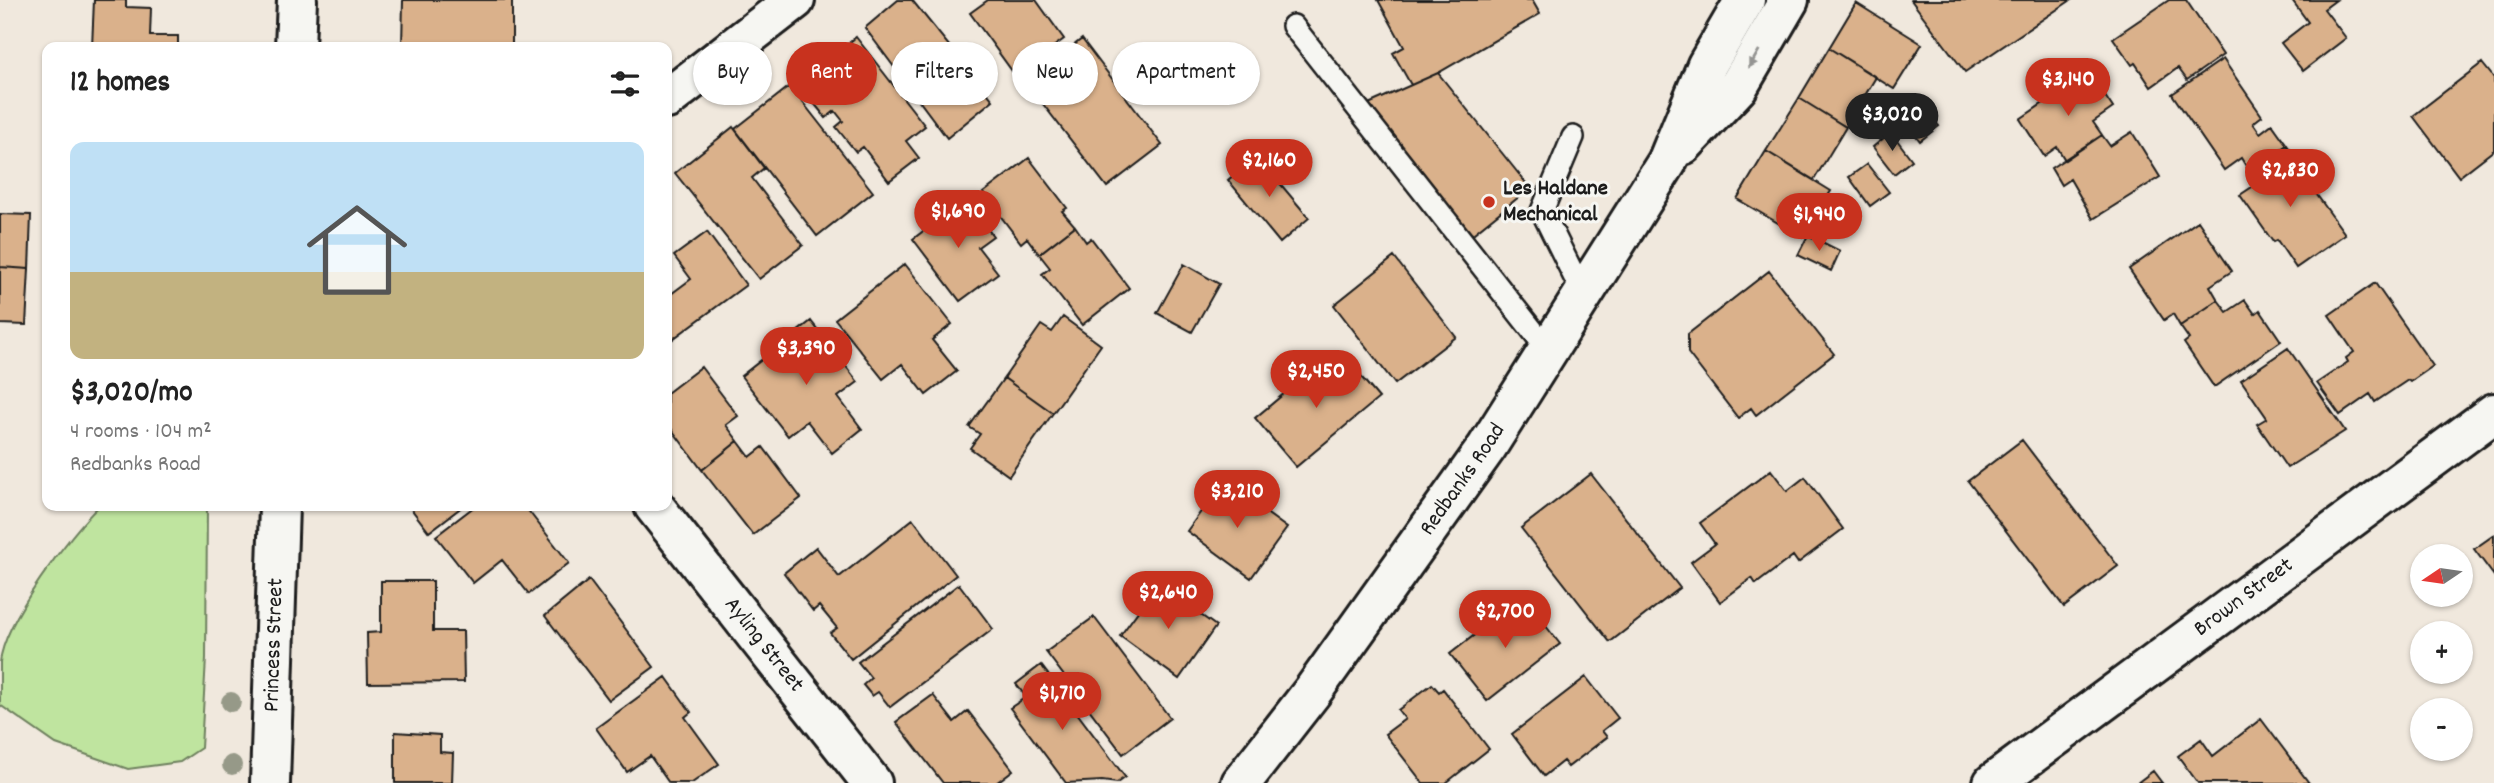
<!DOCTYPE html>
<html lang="en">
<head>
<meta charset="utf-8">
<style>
  :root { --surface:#fff; --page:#f2f2f2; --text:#222; --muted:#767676; --line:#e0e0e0; --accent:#c8321e }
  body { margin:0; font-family:Dekko,sans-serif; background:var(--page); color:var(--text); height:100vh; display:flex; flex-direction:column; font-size:26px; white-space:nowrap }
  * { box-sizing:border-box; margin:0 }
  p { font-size:23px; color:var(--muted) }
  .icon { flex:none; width:38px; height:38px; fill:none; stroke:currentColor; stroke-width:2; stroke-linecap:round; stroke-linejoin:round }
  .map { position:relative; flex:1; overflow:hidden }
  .sheet { position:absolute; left:42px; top:42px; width:630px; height:469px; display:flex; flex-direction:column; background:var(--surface); border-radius:14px; box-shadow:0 2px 5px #0004 }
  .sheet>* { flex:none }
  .banner { position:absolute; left:693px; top:42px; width:665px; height:63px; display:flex; gap:14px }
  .needle { width:46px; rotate:257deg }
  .tools { position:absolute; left:2410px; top:544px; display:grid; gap:14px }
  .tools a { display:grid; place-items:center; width:63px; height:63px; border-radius:50%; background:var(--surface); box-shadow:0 2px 5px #0004; font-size:35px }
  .price { position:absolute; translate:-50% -60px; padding:0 16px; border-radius:24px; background:var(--accent); color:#fff; font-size:23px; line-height:46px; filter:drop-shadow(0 2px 4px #0008) }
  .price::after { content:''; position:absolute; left:50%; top:42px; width:21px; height:16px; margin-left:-10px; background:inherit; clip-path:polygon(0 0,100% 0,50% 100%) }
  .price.selected { background:#222; color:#fff }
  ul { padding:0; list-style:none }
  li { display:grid; align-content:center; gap:14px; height:371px; padding:0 28px }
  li+li { border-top:2px solid var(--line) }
  li span { display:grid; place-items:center; height:217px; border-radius:14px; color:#555 }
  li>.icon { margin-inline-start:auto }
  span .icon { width:126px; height:126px; fill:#fffc; stroke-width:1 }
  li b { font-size:30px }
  h2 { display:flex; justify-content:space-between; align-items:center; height:84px; padding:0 28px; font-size:30px }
  .tag { padding:0 24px; border-radius:32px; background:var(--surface); box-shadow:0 2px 5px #0004; font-size:24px; line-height:63px }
  .tag.selected { background:var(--accent); color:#fff }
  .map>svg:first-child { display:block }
  .green { fill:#bfe49f; stroke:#6e805e; stroke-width:2 }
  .building { fill:#dab18b; stroke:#1c1c1c; stroke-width:2 }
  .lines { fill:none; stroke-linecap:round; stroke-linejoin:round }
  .lane-casing { stroke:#1c1c1c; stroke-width:26 }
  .street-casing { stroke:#1c1c1c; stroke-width:44 }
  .secondary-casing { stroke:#1c1c1c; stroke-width:44 }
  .lane { stroke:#f6f6f2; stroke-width:21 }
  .street { stroke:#f6f6f2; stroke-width:38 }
  .secondary { stroke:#f6f6f2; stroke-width:38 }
  .tree { fill:#969988 }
  .oneway { fill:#949492 }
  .poi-dot { fill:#c8321e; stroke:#f6f6f2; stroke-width:2.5 }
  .labels { text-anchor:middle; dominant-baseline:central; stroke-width:6; stroke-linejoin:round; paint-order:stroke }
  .poi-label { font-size:23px; font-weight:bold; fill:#1c1c1c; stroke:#f6f6f2; text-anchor:start }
  .street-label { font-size:23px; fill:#1c1c1c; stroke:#f6f6f2 }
</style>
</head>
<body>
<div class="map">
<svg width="2494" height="783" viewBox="0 0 2494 783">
  <rect width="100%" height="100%" fill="#f0e8dd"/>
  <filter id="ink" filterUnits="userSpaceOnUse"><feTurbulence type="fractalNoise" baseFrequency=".0143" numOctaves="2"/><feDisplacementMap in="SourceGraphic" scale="14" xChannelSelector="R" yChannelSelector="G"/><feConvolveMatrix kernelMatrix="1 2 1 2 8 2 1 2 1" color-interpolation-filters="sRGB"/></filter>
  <g filter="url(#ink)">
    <!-- green -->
    <path class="green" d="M 99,506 L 207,506 L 206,658 L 201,748 L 180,762 L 128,769 L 56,744 L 0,705 C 0,691 0,676 0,662 C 4,621 70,534 99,506 Z"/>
    <!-- building -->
    <path class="building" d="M 94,0 L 126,0 L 126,7 L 151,8 L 150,36 L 178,36 L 178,47 L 92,47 Z
      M 403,0 L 512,0 L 512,47 L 402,47 Z
      M 898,0 L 912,0 L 993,100 L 947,138 L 865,28 Z
      M 988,0 L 1036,0 L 1064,39 L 1015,75 L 970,13 Z
      M 1378,0 L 1532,0 L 1540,14 L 1438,73 L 1411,85 L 1393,53 L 1404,47 Z
      M 1911,0 L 2071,0 L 1965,72 Z
      M 2169,0 L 2186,0 L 2223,55 L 2187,80 L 2178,68 L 2151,87 L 2135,63 L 2132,65 L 2113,38 Z
      M 2292,0 L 2336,0 L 2324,9 L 2346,38 L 2303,71 L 2281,43 L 2308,22 Z
      M 1856,3 L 1922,44 L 1894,89 L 1829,48 Z
      M 856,37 L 925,126 L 906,141 L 919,158 L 889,181 L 863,147 L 856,152 L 836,127 L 843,121 L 835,111 L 826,118 L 799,85 Z
      M 1082,39 L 1162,145 L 1107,187 L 1026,82 Z
      M 1829,48 L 1876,77 L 1846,127 L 1799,98 Z
      M 2223,59 L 2262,116 L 2253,123 L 2260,133 L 2272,124 L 2287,145 L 2249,171 L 2241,158 L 2224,170 L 2172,94 Z
      M 2482,63 L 2494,78 L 2494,150 L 2459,177 L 2413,116 Z
      M 2089,72 L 2113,108 L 2093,122 L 2102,135 L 2065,160 L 2057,147 L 2044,156 L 2020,119 Z
      M 1438,73 L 1530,188 L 1469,237 L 1364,106 Z
      M 790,86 L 873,192 L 817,236 L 735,129 Z
      M 1799,98 L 1846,127 L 1814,180 L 1766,151 Z
      M 1917,99 L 1939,126 L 1920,141 L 1899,113 Z
      M 733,127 L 764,168 L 752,178 L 803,245 L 759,279 L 675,173 Z
      M 1891,132 L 1912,160 L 1894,174 L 1873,147 Z
      M 2132,132 L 2160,177 L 2093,219 L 2070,179 L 2061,185 L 2051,168 L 2102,135 L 2110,146 Z
      M 2287,145 L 2301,165 L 2289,173 L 2295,183 L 2304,177 L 2345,234 L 2296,268 L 2277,240 L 2273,242 L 2240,195 L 2258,183 L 2249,171 Z
      M 1766,151 L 1831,191 L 1802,237 L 1737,199 Z
      M 1257,156 L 1309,218 L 1280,243 L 1228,180 Z
      M 1029,158 L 1067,208 L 1062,211 L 1075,226 L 1039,254 L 1027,238 L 1021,243 L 983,193 Z
      M 1867,164 L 1889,192 L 1870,206 L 1849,177 Z
      M 965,199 L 993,236 L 978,247 L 998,273 L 960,301 L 913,239 Z
      M 0,214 L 31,215 L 29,269 L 0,267 Z
      M 2198,221 L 2232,271 L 2210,286 L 2218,300 L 2180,326 L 2173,314 L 2164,320 L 2129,269 Z
      M 1075,226 L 1086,242 L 1091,238 L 1129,288 L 1082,325 L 1042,274 L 1050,268 L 1039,254 Z
      M 707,232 L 746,285 L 670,341 L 667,337 L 667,297 L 691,279 L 674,256 Z
      M 1808,235 L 1840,251 L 1831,271 L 1798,255 Z
      M 1394,257 L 1456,337 L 1395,384 L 1334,305 Z
      M 905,264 L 952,324 L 932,340 L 957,371 L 926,395 L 902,364 L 883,379 L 835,319 Z
      M 1184,264 L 1219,284 L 1192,332 L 1157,313 Z
      M 0,267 L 29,269 L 26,325 L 0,324 Z
      M 1769,271 L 1834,354 L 1756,415 L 1751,408 L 1738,418 L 1688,353 L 1688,334 Z
      M 2375,283 L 2433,366 L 2410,382 L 2408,380 L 2375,402 L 2370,394 L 2340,415 L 2317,383 L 2348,362 L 2346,358 L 2354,352 L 2329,315 Z
      M 2218,300 L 2227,312 L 2245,300 L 2255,314 L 2260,310 L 2281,341 L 2214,387 L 2184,343 L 2189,339 L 2180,326 Z
      M 1063,317 L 1101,345 L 1053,413 L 1004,378 L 1041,325 L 1052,332 Z
      M 811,321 L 858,382 L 838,397 L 862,429 L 832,453 L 807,421 L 788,436 L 741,376 Z
      M 2288,348 L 2345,431 L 2287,468 L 2257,424 L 2267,418 L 2241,380 Z
      M 1346,359 L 1379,398 L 1296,467 L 1255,418 L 1322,362 L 1330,372 Z
      M 701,367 L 738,416 L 726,425 L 738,441 L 702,470 L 667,423 L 667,393 Z
      M 1004,378 L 1053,413 L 1009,476 L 970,448 L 980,434 L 969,427 Z
      M 2022,440 L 2118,566 L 2064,607 L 1968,481 Z
      M 738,441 L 750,457 L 763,447 L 801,498 L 753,535 L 702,470 Z
      M 1771,470 L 1787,491 L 1805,477 L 1843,529 L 1798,563 L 1793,556 L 1756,584 L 1752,578 L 1720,602 L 1691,562 L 1715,544 L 1700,523 Z
      M 1591,474 L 1680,588 L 1610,642 L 1521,528 Z
      M 1223,481 L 1287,528 L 1251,578 L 1187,531 Z
      M 409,506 L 463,506 L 429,532 Z
      M 475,506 L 531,506 L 527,509 L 569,563 L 529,594 L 502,560 L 473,583 L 436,536 Z
      M 913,519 L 956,575 L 851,659 L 830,633 L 837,628 L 819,606 L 813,611 L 784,573 L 816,547 L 839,577 Z
      M 2494,535 L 2494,576 L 2474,549 Z
      M 589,580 L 654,667 L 609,700 L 545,616 Z
      M 381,581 L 433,581 L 433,631 L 463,631 L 464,682 L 368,683 L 367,633 L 381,632 Z
      M 959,584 L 993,629 L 890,707 L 878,692 L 872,696 L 863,685 L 871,678 L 858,662 Z
      M 1158,584 L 1216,626 L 1179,679 L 1120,636 Z
      M 1527,602 L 1560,644 L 1487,701 L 1450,654 L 1508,609 L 1512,615 Z
      M 1094,617 L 1170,718 L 1123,754 L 1046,652 Z
      M 1041,665 L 1125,777 L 1117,783 L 1102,781 L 1066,783 L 1010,708 L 1026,697 L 1016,684 Z
      M 666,677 L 691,712 L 685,717 L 719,764 L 692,783 L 669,783 L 650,756 L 627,772 L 596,728 Z
      M 1586,677 L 1618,718 L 1602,731 L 1607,737 L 1568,767 L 1563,761 L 1544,776 L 1512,734 Z
      M 1432,684 L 1439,692 L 1443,689 L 1489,749 L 1446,783 L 1423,783 L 1385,734 L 1405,719 L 1398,710 Z
      M 933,695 L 954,722 L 968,711 L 1013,770 L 996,783 L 943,783 L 896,722 Z
      M 2261,719 L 2309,783 L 2198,783 L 2178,756 L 2201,739 L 2213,756 Z
      M 395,732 L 440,735 L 440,752 L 453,753 L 452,783 L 395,783 Z
      M 2153,771 L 2162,783 L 2137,783 Z"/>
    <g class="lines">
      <defs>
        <path id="lane" d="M 1293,26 L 1548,350
          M 1573,137 L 1542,211 L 1583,294"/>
        <g id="street">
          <path d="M 295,47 L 297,0"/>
          <path d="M 667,99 L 795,0"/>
          <path id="s1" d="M 654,506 L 872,783"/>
          <path id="s2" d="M 270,783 L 279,506"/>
          <path id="s3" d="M 1993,783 L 2494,413"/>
        </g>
        <g id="secondary">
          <path d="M 1683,145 L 1738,87 L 1789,0"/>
          <path id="s4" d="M 1241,783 L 1312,692 L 1487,447 L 1667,162 L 1707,65 L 1745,0"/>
        </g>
      </defs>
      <!-- lane casing -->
      <use href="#lane" class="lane-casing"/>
      <!-- street casing -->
      <use href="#street" class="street-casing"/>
      <!-- secondary casing -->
      <use href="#secondary" class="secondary-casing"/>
      <!-- lane -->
      <use href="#lane" class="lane"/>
      <!-- street -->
      <use href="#street" class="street"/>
      <!-- secondary -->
      <use href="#secondary" class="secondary"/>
    </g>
    <!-- trees -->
    <g class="tree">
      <circle cx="231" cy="702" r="10"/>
      <circle cx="232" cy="765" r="10"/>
    </g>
    <!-- one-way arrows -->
    <defs><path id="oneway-solid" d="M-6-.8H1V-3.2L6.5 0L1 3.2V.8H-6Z" transform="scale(1.75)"/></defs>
    <use class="oneway" href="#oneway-solid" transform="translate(1754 59) rotate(120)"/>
  </g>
  <!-- markers -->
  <circle class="poi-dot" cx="1489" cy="202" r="7"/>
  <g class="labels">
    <!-- poi labels -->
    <g class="poi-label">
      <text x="1503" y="189">Les Haldane<tspan x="1503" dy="26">Mechanical</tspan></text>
    </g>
    <!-- street labels -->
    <g class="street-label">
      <text stroke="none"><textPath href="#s4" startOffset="376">Redbanks Road</textPath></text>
      <text stroke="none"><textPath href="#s3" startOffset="312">Brown Street</textPath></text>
      <text stroke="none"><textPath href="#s2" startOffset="138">Princess Street</textPath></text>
      <text stroke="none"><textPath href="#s1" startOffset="177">Ayling Street</textPath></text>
    </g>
  </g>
</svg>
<div class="tools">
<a><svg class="needle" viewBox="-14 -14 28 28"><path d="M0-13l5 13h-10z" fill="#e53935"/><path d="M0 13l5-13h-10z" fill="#767676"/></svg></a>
<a>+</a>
<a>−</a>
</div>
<b class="price" style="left:2068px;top:118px">$3,140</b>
<b class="price selected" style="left:1892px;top:153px">$3,020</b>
<b class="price" style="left:1269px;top:199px">$2,160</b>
<b class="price" style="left:2290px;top:209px">$2,830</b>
<b class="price" style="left:958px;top:250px">$1,690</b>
<b class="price" style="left:1819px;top:253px">$1,940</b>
<b class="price" style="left:806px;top:387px">$3,390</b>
<b class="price" style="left:1316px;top:410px">$2,450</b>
<b class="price" style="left:1237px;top:530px">$3,210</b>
<b class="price" style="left:1168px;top:631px">$2,640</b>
<b class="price" style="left:1505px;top:650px">$2,700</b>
<b class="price" style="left:1062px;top:732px">$1,710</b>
<div class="banner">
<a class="tag">Buy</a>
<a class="tag selected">Rent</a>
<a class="tag">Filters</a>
<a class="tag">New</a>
<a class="tag">Apartment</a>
</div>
<section class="sheet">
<h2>12 homes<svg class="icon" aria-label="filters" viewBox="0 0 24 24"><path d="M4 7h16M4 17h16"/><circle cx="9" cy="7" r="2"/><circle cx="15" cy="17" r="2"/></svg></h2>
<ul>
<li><span style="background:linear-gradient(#bfe0f5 60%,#c2b280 0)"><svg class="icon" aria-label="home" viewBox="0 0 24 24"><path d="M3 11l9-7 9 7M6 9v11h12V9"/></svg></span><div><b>$3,020/mo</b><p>4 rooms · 104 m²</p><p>Redbanks Road</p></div></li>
</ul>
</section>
</div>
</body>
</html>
